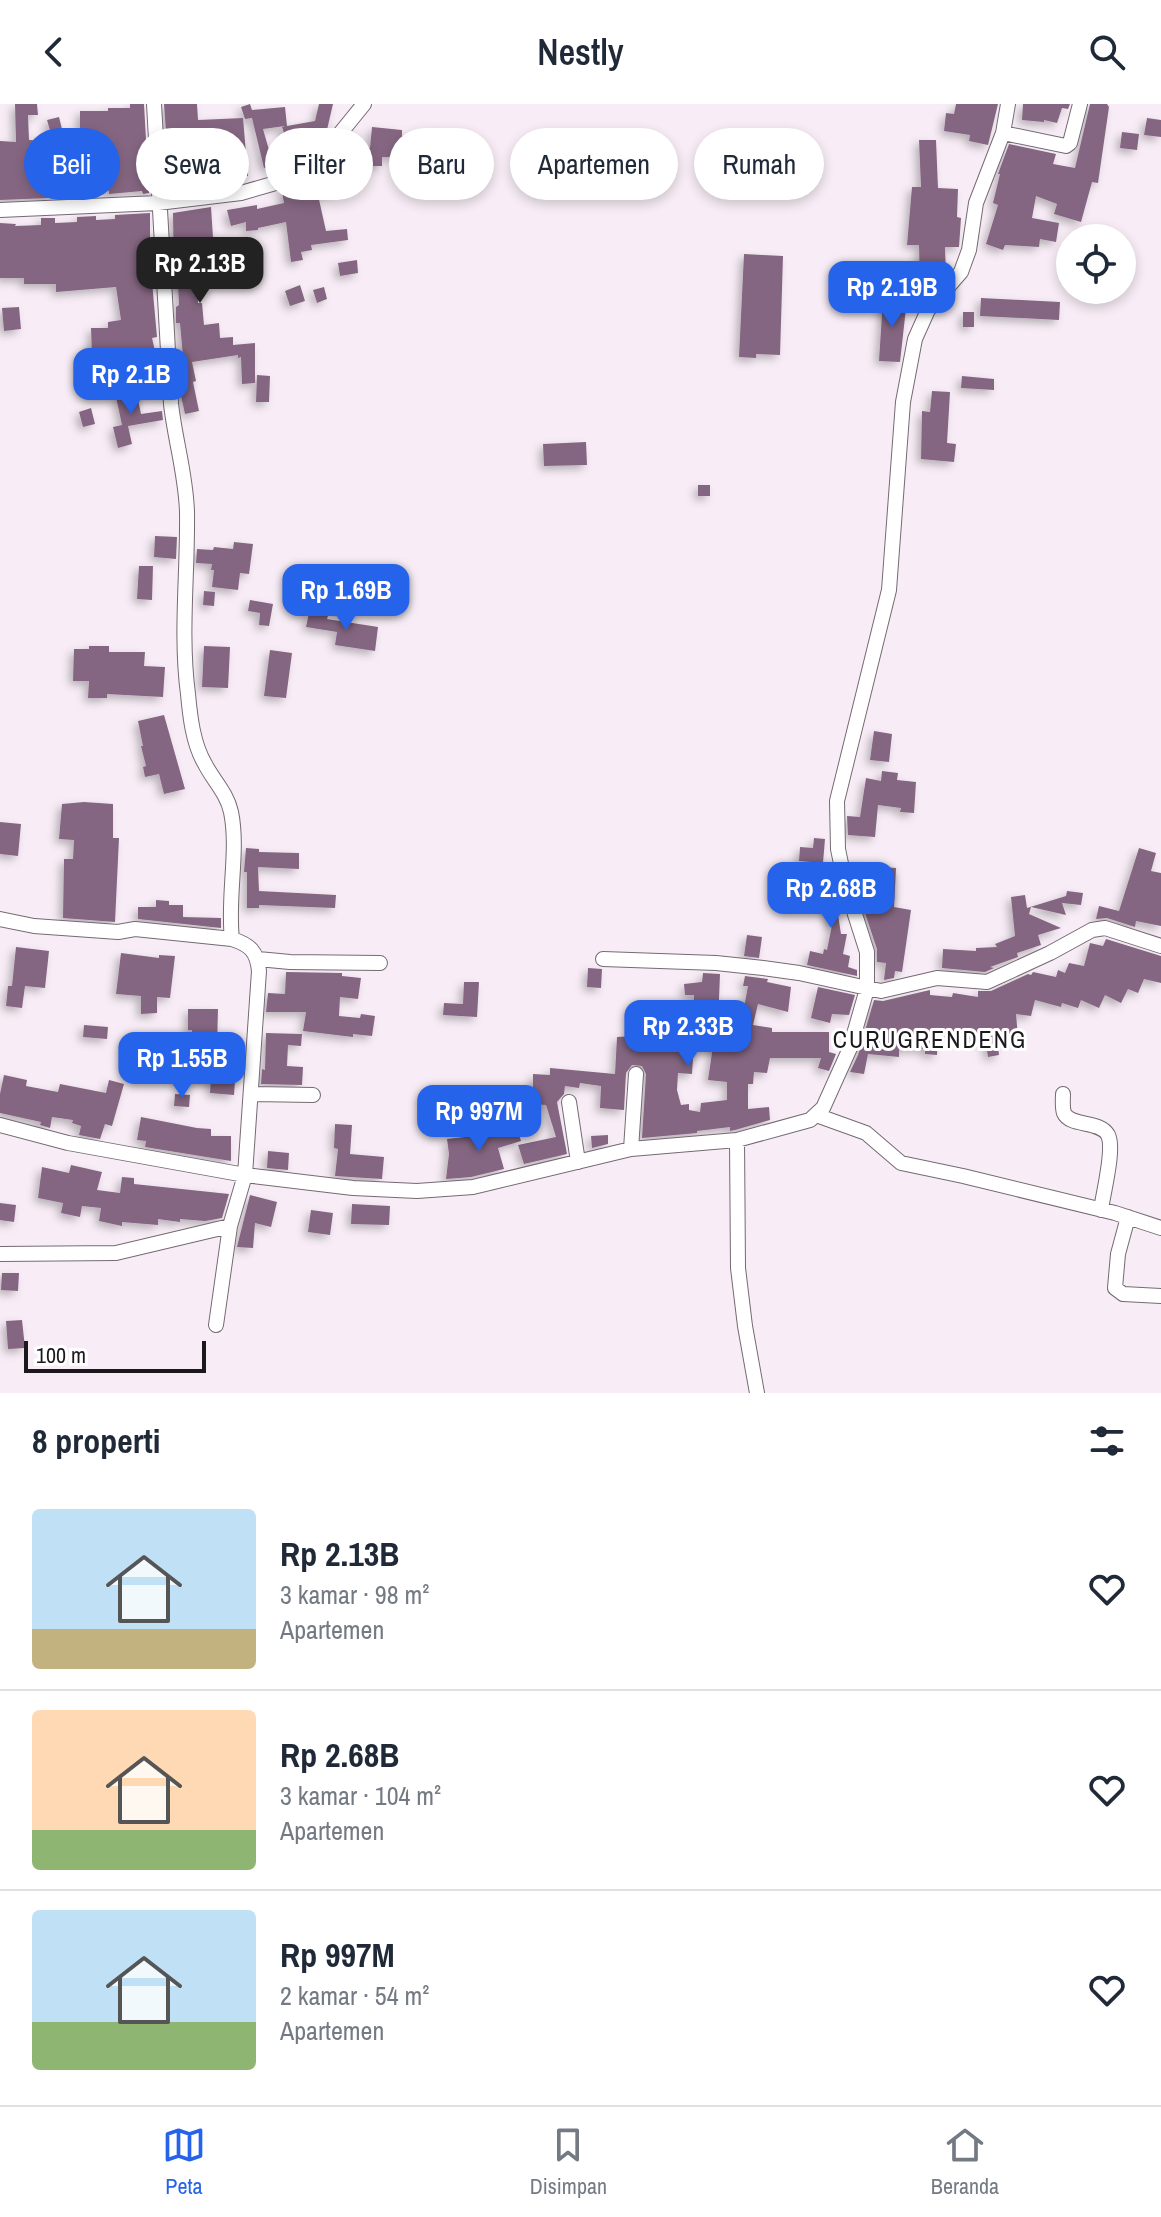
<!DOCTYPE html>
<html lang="id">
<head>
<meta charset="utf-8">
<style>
  :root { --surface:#fff; --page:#f2f2f3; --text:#1f2937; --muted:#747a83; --line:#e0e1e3; --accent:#2563eb }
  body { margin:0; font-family:"Archivo Narrow",sans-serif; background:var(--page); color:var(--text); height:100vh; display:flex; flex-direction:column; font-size:30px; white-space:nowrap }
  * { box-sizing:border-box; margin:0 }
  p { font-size:26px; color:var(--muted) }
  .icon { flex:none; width:44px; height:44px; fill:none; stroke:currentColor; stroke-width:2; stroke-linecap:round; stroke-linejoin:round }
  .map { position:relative; height:1289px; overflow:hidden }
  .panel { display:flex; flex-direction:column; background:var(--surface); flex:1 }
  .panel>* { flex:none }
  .banner { position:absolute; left:24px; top:24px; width:1114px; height:72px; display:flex; gap:16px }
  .fabs { position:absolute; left:1056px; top:120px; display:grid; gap:16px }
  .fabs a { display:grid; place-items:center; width:80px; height:80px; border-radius:50%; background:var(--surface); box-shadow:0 4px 12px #0003; font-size:40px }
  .scale { position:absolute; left:24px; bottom:20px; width:182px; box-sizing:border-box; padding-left:8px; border:4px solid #1c191c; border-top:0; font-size:22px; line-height:28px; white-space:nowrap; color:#1c191c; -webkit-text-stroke:6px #fff; paint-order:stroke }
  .price { position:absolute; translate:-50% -68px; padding:0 18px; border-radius:16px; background:var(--accent); color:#fff; font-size:26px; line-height:52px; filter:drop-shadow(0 2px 4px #0008) }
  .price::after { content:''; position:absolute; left:50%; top:48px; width:24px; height:18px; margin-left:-12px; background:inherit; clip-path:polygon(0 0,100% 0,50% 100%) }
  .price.active { background:#222; color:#fff }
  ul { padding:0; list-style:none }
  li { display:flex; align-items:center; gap:24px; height:200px; padding:0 32px }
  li+li { border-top:2px solid var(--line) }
  li span { display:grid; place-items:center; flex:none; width:224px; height:160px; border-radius:8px; color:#555 }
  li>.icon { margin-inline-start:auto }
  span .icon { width:96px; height:96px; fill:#fffc; stroke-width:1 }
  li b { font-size:34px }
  h2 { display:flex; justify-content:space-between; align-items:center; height:96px; padding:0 32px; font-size:34px }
  .pill { padding:0 28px; border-radius:36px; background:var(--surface); box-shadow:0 4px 12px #0003; font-size:28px; line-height:72px }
  .pill.active { background:var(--accent); color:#fff }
  header { display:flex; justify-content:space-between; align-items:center; height:104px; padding:0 32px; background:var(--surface); font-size:36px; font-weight:600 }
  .tabs { display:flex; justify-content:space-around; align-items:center; height:112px; border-top:2px solid var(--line); background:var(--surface); font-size:22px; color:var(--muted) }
  .tabs a { display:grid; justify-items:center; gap:4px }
  .tabs .active { color:var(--accent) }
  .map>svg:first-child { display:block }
  .building { fill:#856682; fill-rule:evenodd; filter:url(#shadow) }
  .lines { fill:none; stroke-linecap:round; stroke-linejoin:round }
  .street-casing { stroke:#736b72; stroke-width:16 }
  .street { stroke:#fff; stroke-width:14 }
  .labels { text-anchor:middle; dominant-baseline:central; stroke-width:6; stroke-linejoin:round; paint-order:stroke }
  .quarter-label { font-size:24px; letter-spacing:2px; fill:#1c191c; stroke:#fff }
</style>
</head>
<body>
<header><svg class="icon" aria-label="back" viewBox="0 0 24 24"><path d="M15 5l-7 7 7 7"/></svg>Nestly<svg class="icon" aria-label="search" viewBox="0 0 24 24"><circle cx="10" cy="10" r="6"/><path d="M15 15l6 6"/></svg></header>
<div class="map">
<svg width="1161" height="1289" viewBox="0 0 1161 1289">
  <defs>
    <filter id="shadow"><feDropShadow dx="-4" dy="4" stdDeviation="4" flood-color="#0004"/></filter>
  </defs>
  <rect width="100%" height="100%" fill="#f8edf6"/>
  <!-- building -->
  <path class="building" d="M 15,0 L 37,0 L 38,11 L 28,11 L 29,36 L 53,37 L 47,16 L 59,13 L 78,89 L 50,91 L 50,94 L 0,96 L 0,37 L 16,38 Z
    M 130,0 L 144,0 L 149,89 L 143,90 L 142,87 L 109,90 L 108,81 L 80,84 L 80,7 L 108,7 L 108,4 L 130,4 Z
    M 164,0 L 197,0 L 198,16 L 243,14 L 248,72 L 218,75 L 214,58 L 208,59 L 210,83 L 180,86 L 180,81 L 170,82 Z
    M 250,0 L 252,6 L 285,3 L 287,22 L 315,17 L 319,0 L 333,0 L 326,30 L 314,27 L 318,41 L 314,45 L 301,49 L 303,56 L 293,59 L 292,55 L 264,64 L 252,14 L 245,15 L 241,3 ZM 285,22 L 282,23 L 288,41 L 269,46 L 263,25 Z
    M 956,0 L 998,0 L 988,41 L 969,37 L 970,31 L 944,27 L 946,9 L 954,10 Z
    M 1023,0 L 1070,0 L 1068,5 L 1062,4 L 1057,19 L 1044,16 L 1044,18 L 1022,16 Z
    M 1090,0 L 1107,0 L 1109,3 L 1098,79 L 1092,78 L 1081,118 L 1054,110 L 1057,100 L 1036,92 L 1032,114 L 1059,119 L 1056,138 L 1040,135 L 1039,143 L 1005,141 L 1003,146 L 986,140 L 998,101 L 993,99 L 1000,70 L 998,70 L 1009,40 L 1056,50 L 1053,60 L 1075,64 Z
    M 1147,14 L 1161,16 L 1161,33 L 1144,31 Z
    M 372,23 L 402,26 L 402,32 L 440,28 L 441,46 L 423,50 L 421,40 L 399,40 L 399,53 L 382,53 L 382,62 L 343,62 L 339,74 L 332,72 L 336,86 L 318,91 L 326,127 L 347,125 L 348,136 L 311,141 L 312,146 L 301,148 L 303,156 L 291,158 L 286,118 L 258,124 L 258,126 L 246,127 L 246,118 L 231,122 L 227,106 L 257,101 L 257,105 L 284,99 L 282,88 L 294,85 L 311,83 L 314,90 L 319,71 L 331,57 L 337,58 L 340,46 L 346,38 L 370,44 Z
    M 1122,28 L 1139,30 L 1137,46 L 1120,44 Z
    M 919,36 L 936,36 L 938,84 L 958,85 L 957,113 L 961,114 L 959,143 L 945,143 L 946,170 L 944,173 L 930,173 L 926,193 L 920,201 L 911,199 L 915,180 L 920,181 L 919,141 L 907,141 L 912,83 L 921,83 Z
    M 211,103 L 215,164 L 197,165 L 198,199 L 202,199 L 204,221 L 219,219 L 220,234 L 233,233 L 233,241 L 255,239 L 255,279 L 242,280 L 241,253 L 238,254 L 238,251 L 192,258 L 196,277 L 193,278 L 199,307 L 185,310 L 180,287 L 178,254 L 183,253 L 180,219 L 176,219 L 176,203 L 179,201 L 178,180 L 174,171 L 173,109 Z
    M 150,109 L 150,147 L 146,147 L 148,167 L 153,166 L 154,178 L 152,178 L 157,233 L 152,234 L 155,247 L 106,258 L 107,268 L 87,270 L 85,253 L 92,252 L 91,224 L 108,224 L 108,218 L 121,216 L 116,183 L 56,188 L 56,180 L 24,180 L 24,174 L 0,174 L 0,119 L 16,120 L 15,122 L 41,121 L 41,114 L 55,114 L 55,119 L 77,118 L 77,113 L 96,112 L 96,116 L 115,115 L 115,111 Z
    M 744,150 L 783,152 L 780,251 L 756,250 L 756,254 L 739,253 Z
    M 357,156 L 358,169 L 340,172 L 338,159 Z
    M 300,181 L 305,197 L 290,202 L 285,187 Z
    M 324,183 L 327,195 L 317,199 L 313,186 Z
    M 883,194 L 907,195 L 900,258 L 879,257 Z
    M 981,194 L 1060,198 L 1059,216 L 980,212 Z
    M 19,203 L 21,225 L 4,227 L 2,204 Z
    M 963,208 L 974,208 L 974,223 L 963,223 Z
    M 150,269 L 153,283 L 139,286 L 135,272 Z
    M 257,271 L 270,272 L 269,298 L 256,298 Z
    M 962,272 L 994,275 L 994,286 L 961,284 Z
    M 135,281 L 141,310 L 162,307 L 163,316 L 128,322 L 132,340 L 118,344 L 113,323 L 122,321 L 116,293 L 127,290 L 126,283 Z
    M 932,287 L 950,288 L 947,339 L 956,340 L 954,358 L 921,355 L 922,307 L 930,308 Z
    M 91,304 L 95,320 L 83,323 L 79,308 Z
    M 586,338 L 587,361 L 544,362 L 543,340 Z
    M 698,381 L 710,381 L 710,392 L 698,392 Z
    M 155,432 L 177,433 L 176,455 L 154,453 Z
    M 234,438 L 253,440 L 249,470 L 240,469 L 238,486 L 212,483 L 214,466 L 211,466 L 212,460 L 196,459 L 197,445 L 213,446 L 214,443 L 233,445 Z
    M 139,462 L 153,462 L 152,496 L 137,495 Z
    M 204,487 L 215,488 L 214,502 L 203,501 Z
    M 250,496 L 273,500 L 269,522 L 259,521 L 260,509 L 248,507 Z
    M 309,509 L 328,512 L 327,515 L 378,523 L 375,547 L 335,541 L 337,528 L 306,523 Z
    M 89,542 L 109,542 L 109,548 L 145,548 L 144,562 L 165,563 L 163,593 L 107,590 L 107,594 L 88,594 L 89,577 L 73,577 L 74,545 L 89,545 Z
    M 204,542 L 230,543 L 228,584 L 202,583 Z
    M 270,546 L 292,549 L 286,594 L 264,592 Z
    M 164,611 L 185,685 L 164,690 L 159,670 L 145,673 L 143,663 L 146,662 L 141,642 L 143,642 L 138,617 Z
    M 874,627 L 892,630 L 889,658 L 870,656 Z
    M 882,667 L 898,669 L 897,676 L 916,678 L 914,709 L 900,708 L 901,704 L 878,701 L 875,733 L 848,731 L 847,712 L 860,713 L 866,674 L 881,677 Z
    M 84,698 L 113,700 L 113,734 L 119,734 L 115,818 L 63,814 L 64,755 L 73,755 L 74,736 L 59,735 L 62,700 Z
    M 0,718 L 21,720 L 18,752 L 0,750 Z
    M 814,734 L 825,735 L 823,759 L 799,757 L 800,743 L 813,744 Z
    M 246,744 L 259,745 L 259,748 L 299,749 L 299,765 L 258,763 L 259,787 L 336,791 L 335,804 L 259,801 L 259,804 L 247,804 L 247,768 L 244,768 Z
    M 1139,744 L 1156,749 L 1151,767 L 1161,769 L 1161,822 L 1136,817 L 1135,823 L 1107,814 L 1096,815 L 1099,802 L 1119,807 Z
    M 830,759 L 841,830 L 847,830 L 843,850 L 850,852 L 848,863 L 857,866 L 857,872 L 807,861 L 810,847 L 823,850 L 824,845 L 827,846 L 832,821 L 829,821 L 829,801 L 823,803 L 817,785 L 822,783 L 818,761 Z
    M 852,761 L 896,764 L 894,803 L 911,806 L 902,868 L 895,867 L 894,874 L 884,876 L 886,859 L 877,858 L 877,845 L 864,806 L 865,785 L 857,784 Z
    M 1067,787 L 1083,789 L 1081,801 L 1062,799 L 1066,811 L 1031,803 L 1029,810 L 1061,824 L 1038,831 L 1041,841 L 1017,849 L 1018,853 L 990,863 L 994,864 L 985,868 L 942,864 L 943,845 L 976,847 L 976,844 L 997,843 L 995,840 L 1015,832 L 1011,793 L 1025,791 L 1027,804 L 1066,792 Z
    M 156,796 L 169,797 L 169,801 L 183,801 L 183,813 L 221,814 L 221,824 L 138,815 L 138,803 L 156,803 Z
    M 747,831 L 762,833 L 759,854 L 744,852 Z
    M 1106,835 L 1161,852 L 1161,879 L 1144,875 L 1138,889 L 1128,885 L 1121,899 L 1105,891 L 1099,904 L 1081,896 L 1078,904 L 1062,899 L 1061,903 L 1035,896 L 1031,912 L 1016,910 L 1018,933 L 997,934 L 999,951 L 988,953 L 985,934 L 972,936 L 970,927 L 938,928 L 937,951 L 925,950 L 925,945 L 899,945 L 899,953 L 868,950 L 864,970 L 850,968 L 858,951 L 874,896 L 883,897 L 930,886 L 930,891 L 952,893 L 953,889 L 978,893 L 978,887 L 991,887 L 1028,870 L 1031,871 L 1033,868 L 1056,873 L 1058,866 L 1065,869 L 1069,859 L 1084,862 L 1090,839 L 1103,842 Z
    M 16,843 L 49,847 L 45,884 L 25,882 L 22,904 L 6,902 L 8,882 L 12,882 Z
    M 121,849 L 159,854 L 159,851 L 175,852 L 170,894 L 157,893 L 157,909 L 141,910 L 141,892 L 116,890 Z
    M 588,864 L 602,865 L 601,884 L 587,883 Z
    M 286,868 L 342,869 L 342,872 L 361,874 L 358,895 L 340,893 L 339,912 L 360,914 L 361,910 L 375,912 L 372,932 L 353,930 L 353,933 L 303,927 L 306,908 L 266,908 L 268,889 L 285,890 Z
    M 703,869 L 720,870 L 718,920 L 735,923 L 735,919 L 741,920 L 748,882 L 743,882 L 745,872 L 768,875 L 767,878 L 791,883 L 788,908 L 758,900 L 753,921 L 772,924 L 772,928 L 829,928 L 829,948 L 836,950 L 829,967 L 818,964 L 821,954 L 770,954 L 767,969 L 754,968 L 753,980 L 748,980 L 748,1005 L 769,1003 L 770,1016 L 735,1026 L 730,1027 L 730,1023 L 697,1027 L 697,1029 L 642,1034 L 646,970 L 642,962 L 632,961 L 626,969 L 624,1006 L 600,1004 L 601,982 L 580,979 L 579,984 L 565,982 L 564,990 L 557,998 L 567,1050 L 524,1060 L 518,1041 L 556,1033 L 546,1001 L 533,1000 L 533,970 L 550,971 L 550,964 L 615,970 L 617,933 L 636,932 L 636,918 L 667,920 L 667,936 L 694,938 L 692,970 L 678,969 L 677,986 L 681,1001 L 689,1000 L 689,1006 L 700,1008 L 701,999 L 727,996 L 727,978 L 708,976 L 714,935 L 698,932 L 700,915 L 693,915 L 694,891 L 685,891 L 684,880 L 702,878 Z
    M 464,878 L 479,878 L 477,913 L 443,911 L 444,899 L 463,900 Z
    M 818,883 L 855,891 L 849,911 L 832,910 L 830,919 L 811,914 Z
    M 188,905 L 218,905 L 217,943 L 244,944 L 242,961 L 236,961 L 234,991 L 210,989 L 211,974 L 192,973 L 192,926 L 188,926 Z
    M 84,921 L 108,923 L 107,935 L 83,933 Z
    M 266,929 L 302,930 L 301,942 L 288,941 L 287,962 L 303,963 L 302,981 L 261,980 L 262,965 L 265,966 Z
    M 4,971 L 27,976 L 26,982 L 58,988 L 60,980 L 106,989 L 109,976 L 124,980 L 112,1022 L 105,1020 L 100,1035 L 79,1031 L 81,1022 L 72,1019 L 73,1016 L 52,1013 L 50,1024 L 40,1021 L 41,1018 L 0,1009 L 0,990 Z
    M 175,990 L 190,991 L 189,1003 L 174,1002 Z
    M 141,1013 L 197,1024 L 211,1025 L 211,1032 L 231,1032 L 231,1057 L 145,1043 L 146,1037 L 137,1036 Z
    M 335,1020 L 352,1021 L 350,1050 L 384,1053 L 382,1075 L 335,1072 L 338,1045 L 334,1044 Z
    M 516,1021 L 521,1037 L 498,1044 L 504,1065 L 471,1073 L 446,1075 L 449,1050 L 447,1035 L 490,1030 Z
    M 608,1031 L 608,1040 L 592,1044 L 591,1032 Z
    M 268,1047 L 289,1049 L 288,1066 L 267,1064 Z
    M 71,1061 L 102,1068 L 97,1086 L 120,1089 L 122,1073 L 134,1074 L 134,1080 L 229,1090 L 222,1114 L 205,1117 L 180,1115 L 180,1118 L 158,1115 L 158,1121 L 122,1118 L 122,1122 L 99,1117 L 101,1104 L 82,1102 L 80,1113 L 61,1109 L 63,1099 L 38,1094 L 42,1063 L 69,1069 Z
    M 250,1091 L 277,1098 L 271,1123 L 255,1119 L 253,1144 L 237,1143 Z
    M 0,1099 L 16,1101 L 14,1118 L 0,1116 Z
    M 352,1100 L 390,1102 L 389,1121 L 351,1120 Z
    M 311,1106 L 333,1109 L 330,1131 L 308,1128 Z
    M 2,1169 L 19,1169 L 18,1187 L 1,1186 Z
    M 22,1216 L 25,1244 L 8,1245 L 6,1217 Z"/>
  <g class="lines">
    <defs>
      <path id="street" d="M 154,0 L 171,300 C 175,336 186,371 187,408 C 188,468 180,530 188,590 C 190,612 193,640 205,660 C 213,676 227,689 231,708 C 239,747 227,793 232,835 C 250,841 257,847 259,867 L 245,1071 L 230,1122 L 216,1221
        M 1003,29 L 1066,42 L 1070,39 L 1080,0
        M 0,106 L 158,99 L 241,89 L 286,76 L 312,64 L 364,0
        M 0,815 L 34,822 L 118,828 L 135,825 L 232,835
        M 258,855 L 290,858 L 380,859
        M 603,855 L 716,859 L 763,864 L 799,869 L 881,887 L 937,874 L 987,878 L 1050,849 L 1092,826 L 1105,824 L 1161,842
        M 251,990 L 313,991
        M 1063,990 C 1063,995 1062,1003 1064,1009 C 1070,1023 1100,1016 1108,1031 C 1115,1045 1103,1089 1101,1106
        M 569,998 L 578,1058
        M 816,1011 L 866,1029 L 901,1059 L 963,1072 L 1115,1109 L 1161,1124
        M 0,1021 L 68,1039 L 245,1071 L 353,1084 L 417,1087 L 473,1083 L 631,1045 L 737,1036
        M 631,1045 L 636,970
        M 1128,1113 L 1118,1150 L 1115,1184 L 1123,1190 L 1161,1192
        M 0,1150 L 116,1149 L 230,1122
        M 757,1289 L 745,1222 L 738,1164 L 737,1036 L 810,1016 L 823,1004 L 850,944 L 867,885 L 867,848 L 845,779 L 838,745 L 837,697 L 889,486 L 903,298 L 915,235 L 928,206 L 961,168 L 969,146 L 976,99 L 1003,29 L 1008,0"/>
    </defs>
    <!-- street casing -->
    <use href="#street" class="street-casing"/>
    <!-- street -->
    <use href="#street" class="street"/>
  </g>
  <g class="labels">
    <!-- quarter labels -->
    <g class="quarter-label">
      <text x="930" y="935">CURUGRENDENG</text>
    </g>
  </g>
</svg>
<div class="fabs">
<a><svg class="icon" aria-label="locate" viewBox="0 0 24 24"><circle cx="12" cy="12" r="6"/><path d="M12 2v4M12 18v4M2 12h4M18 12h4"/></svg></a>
</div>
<div class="scale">100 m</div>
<b class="price active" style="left:200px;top:201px">Rp 2.13B</b>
<b class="price" style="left:892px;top:225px">Rp 2.19B</b>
<b class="price" style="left:131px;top:312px">Rp 2.1B</b>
<b class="price" style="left:346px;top:528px">Rp 1.69B</b>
<b class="price" style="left:831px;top:826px">Rp 2.68B</b>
<b class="price" style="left:688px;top:964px">Rp 2.33B</b>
<b class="price" style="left:182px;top:996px">Rp 1.55B</b>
<b class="price" style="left:479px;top:1049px">Rp 997M</b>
<div class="banner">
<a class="pill active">Beli</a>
<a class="pill">Sewa</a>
<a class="pill">Filter</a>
<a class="pill">Baru</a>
<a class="pill">Apartemen</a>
<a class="pill">Rumah</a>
</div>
</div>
<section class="panel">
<h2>8 properti<svg class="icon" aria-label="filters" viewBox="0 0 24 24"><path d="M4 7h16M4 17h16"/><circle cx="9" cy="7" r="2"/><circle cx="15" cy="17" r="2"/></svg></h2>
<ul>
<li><span style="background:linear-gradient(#bfe0f5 75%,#c2b280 0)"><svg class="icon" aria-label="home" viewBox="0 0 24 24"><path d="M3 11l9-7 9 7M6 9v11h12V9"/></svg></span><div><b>Rp 2.13B</b><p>3 kamar · 98 m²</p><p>Apartemen</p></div><svg class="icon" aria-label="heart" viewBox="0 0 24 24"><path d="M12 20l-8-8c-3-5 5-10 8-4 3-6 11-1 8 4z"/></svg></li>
<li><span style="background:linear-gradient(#ffd9b3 75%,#8fb573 0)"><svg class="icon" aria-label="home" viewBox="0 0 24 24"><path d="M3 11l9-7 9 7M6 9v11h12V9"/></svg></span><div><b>Rp 2.68B</b><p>3 kamar · 104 m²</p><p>Apartemen</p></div><svg class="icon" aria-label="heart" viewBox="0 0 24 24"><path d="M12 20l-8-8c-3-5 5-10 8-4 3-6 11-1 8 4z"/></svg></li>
<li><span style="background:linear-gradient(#bfe0f5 70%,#8fb573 0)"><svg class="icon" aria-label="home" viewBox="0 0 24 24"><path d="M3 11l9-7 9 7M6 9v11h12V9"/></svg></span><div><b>Rp 997M</b><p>2 kamar · 54 m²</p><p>Apartemen</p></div><svg class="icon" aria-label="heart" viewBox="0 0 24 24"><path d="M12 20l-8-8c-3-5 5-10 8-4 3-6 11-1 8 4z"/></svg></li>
</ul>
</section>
<nav class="tabs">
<a class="active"><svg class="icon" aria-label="map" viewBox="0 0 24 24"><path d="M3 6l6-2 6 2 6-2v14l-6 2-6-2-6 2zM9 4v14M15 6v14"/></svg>Peta</a>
<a><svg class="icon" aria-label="saved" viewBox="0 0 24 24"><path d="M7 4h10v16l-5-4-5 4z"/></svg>Disimpan</a>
<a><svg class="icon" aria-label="home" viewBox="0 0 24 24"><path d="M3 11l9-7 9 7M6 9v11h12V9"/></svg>Beranda</a>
</nav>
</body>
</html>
